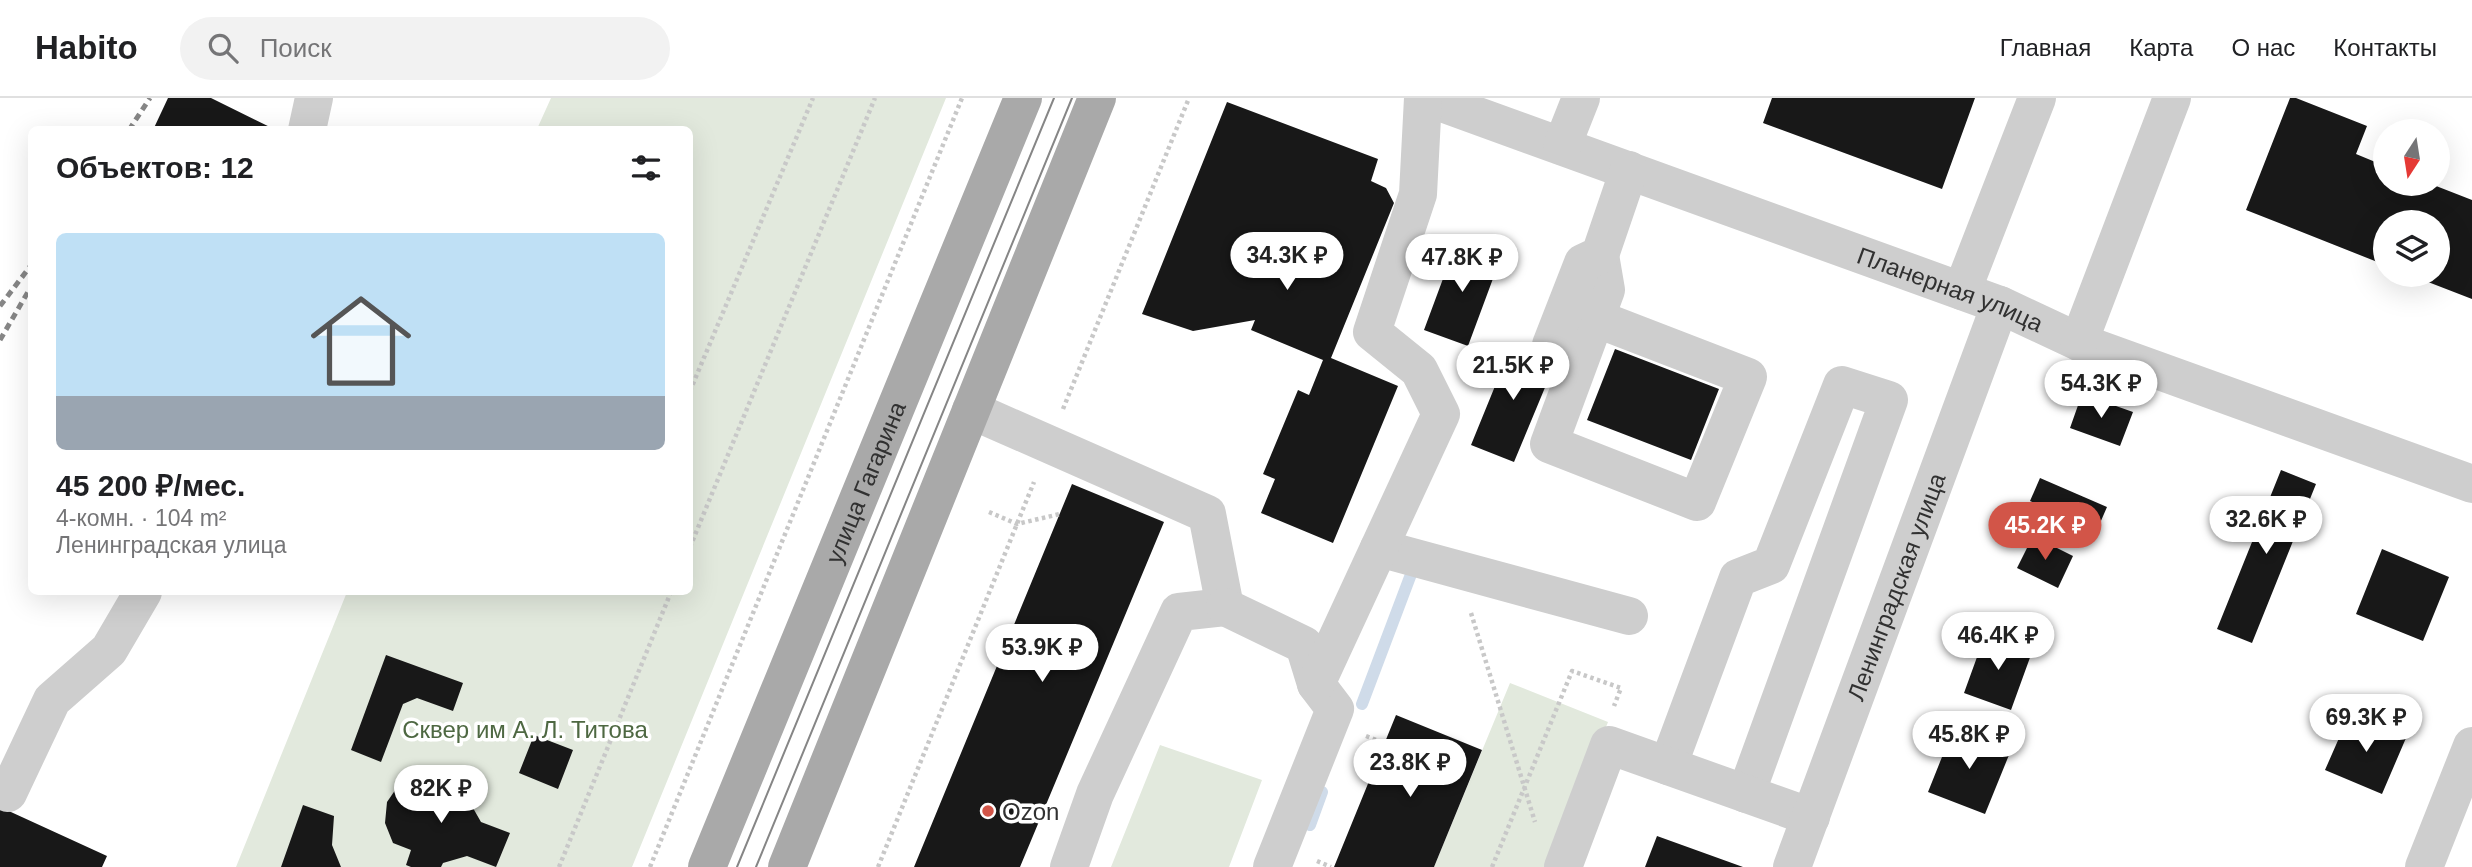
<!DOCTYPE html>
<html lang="ru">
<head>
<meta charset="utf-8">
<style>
  :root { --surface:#fff; --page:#f2f2f2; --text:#202124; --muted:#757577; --line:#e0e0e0; --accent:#d25548 }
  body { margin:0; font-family:Helvetica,sans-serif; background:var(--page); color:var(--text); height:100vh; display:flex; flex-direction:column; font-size:26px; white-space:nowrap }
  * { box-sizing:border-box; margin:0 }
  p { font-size:23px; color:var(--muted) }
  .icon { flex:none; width:38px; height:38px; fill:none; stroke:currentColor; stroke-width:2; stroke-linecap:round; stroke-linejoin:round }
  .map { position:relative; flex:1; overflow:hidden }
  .details { position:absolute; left:28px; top:28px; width:665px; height:469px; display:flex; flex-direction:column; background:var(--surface); border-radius:10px; box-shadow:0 7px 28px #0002 }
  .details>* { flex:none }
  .needle { width:46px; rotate:192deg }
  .tools { position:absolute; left:2373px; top:21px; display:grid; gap:14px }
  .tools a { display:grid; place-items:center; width:77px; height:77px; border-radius:50%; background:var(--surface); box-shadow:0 7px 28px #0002; font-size:35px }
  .price { position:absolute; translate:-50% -60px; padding:0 16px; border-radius:24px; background:#fff; color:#222; font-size:23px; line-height:46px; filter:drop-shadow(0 2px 4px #0008) }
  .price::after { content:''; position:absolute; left:50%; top:42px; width:21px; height:16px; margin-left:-10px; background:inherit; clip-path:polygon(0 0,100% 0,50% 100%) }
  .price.active { background:var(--accent); color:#fff }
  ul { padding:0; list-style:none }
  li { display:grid; align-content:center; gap:14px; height:371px; padding:0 28px }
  li span { display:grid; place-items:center; height:217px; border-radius:10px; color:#555 }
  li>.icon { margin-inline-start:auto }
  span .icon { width:126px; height:126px; fill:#fffc; stroke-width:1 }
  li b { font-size:30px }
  h2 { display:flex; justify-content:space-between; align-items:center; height:84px; padding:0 28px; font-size:30px }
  header { display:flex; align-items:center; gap:42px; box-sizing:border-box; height:98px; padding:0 35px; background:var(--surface); border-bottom:2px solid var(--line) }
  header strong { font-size:33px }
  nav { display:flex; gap:38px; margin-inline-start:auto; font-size:24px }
  .search { width:490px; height:63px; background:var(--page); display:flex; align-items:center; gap:18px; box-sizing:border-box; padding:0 24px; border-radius:38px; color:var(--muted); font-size:26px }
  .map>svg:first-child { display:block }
  .green { fill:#e2e9dd }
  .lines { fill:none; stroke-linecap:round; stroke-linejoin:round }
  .stream { stroke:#cfdbe9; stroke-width:12 }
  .building { fill:#181818 }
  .path { stroke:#c8c8c8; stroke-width:4.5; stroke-dasharray:3.5 3.5; stroke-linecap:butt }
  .minor { stroke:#cecece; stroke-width:38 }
  .major { stroke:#a9a9a9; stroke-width:38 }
  .tram { stroke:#868686; stroke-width:2 }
  .rail { stroke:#868686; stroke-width:5; stroke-dasharray:7 5; stroke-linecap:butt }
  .poi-dot { fill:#d25548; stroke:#fff; stroke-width:2.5 }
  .labels { text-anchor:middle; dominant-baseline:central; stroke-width:7; stroke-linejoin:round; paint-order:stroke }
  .street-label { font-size:24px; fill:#313131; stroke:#fff }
  .park-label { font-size:24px; fill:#4e6842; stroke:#fff }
  .poi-label { font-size:24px; fill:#313131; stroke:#fff; text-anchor:start }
</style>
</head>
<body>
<header>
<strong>Habito</strong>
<div class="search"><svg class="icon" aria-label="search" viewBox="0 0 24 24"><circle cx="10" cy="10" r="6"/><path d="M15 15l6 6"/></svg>Поиск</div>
<nav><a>Главная</a><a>Карта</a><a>О нас</a><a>Контакты</a></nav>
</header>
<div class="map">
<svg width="2472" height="769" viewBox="0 0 2472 769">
  <rect width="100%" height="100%" fill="#fff"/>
  <!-- green -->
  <path class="green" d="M 551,0 L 946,0 L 632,769 L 236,769 L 347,494 L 690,494 L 690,32 L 537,31 Z
    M 1510,585 L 1608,624 L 1550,769 L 1434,769 Z
    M 1160,647 L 1262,682 L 1229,769 L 1111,769 Z"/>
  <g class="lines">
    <!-- stream -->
    <path class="stream" d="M 1362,606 L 1416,463
      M 1310,727 L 1322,694"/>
  </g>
  <!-- building -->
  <path class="building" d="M 168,0 L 211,0 L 276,32 L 153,32 Z
    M 1772,0 L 1975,0 L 1942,91 L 1763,25 Z
    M 2290,0 L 2296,0 L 2367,28 L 2356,56 L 2385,68 L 2385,86 L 2431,86 L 2472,102 L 2472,201 L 2410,177 L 2438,177 L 2438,124 L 2385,124 L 2385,167 L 2246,112 Z
    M 1227,4 L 1378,61 L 1371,83 L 1386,90 L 1394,105 L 1331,260 L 1398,288 L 1333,445 L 1261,415 L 1275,381 L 1263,376 L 1298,292 L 1309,297 L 1323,262 L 1251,232 L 1255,222 L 1193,233 L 1142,216 Z
    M 1457,143 L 1501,159 L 1468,248 L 1424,232 Z
    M 1513,244 L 1556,263 L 1514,364 L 1471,347 Z
    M 1615,251 L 1719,291 L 1691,362 L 1587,322 Z
    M 2082,296 L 2133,314 L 2120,348 L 2070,330 Z
    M 2281,372 L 2316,386 L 2252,545 L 2217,531 Z
    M 2040,380 L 2107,409 L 2097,432 L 2030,403 Z
    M 1072,386 L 1164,424 L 1020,769 L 914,769 Z
    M 2033,438 L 2073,458 L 2058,490 L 2017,470 Z
    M 2382,451 L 2449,479 L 2423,543 L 2356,516 Z
    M 1985,537 L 2032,554 L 2011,612 L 1964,595 Z
    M 386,557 L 463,585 L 453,613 L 417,600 L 403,606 L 381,664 L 351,652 Z
    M 2350,615 L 2406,640 L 2382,696 L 2325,672 Z
    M 1396,617 L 1482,652 L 1434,769 L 1334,769 Z
    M 1954,629 L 2011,652 L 1985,716 L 1928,694 Z
    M 534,637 L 573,652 L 558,691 L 519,675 Z
    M 443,677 L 475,690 L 469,703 L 481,724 L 510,735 L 496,769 L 467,758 L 443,765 L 441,769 L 411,769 L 406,767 L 411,752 L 393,745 L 385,725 L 387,704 L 398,688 L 420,682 L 438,690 Z
    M 303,707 L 334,718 L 332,747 L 341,769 L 281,769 Z
    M 0,709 L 107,758 L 102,769 L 0,769 Z
    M 1657,738 L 1743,769 L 1645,769 Z"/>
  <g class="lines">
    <!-- path -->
    <path class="path" d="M 690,293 L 813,0
      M 1063,311 L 1189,0
      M 989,414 L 1017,426 L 1060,416
      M 690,449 L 875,0
      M 1471,515 L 1535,724
      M 1366,638 L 1384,645
      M 1317,763 L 1331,769
      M 559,769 L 671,494
      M 650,769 L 962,0
      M 878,769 L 1034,384
      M 1492,769 L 1572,573 L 1621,590 L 1614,608"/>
    <!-- minor -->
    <g class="minor">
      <path id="s1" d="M 1428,0 L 2000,207 L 2079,244 L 2472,386"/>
      <path d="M 307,32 L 314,0"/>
      <path d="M 1562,48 L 1581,0"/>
      <path d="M 1962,193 L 2037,0"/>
      <path d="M 1595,220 L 1748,279 L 1697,404 L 1549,346 L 1606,192 L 1600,157"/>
      <path d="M 2079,244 L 2172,0"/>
      <path d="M 1551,247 L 1583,165 L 1600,157 L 1629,72"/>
      <path d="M 971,312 L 1207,416 L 1225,509 L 1179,514 L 1095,696 L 1069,769"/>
      <path d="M 1379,450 L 1629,518"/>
      <path d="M 1225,509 L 1304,547 L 1316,586 L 1335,611 L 1272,769"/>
      <path d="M 1316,586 L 1441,316 L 1419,272 L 1372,234 L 1418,96 L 1423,0"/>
      <path d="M 1668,668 L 1738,480 L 1771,467 L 1842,287 L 1889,302 L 1746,696"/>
      <path d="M 8,695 L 52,602 L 109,552 L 143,494"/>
      <path d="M 1563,769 L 1609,647 L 1811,719"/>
      <path id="s2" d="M 1792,769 L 2000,207"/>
      <path d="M 2424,769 L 2472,648"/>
    </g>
    <!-- major -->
    <g class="major">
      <path id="s3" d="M 707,769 L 1023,0"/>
      <path d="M 787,769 L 1097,0"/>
    </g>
    <!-- tram -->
    <path class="tram" d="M 737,769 L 1054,0
      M 756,769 L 1072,0"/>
    <!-- rail -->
    <path class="rail" d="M 129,32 L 150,0
      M 0,208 L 32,166
      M 0,242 L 32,187"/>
  </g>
  <!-- markers -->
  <circle class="poi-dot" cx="988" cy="713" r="7"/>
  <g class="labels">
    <!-- street labels -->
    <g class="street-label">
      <text stroke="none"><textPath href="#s1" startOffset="556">Планерная улица</textPath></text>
      <text stroke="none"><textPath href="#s3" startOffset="416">улица Гагарина</textPath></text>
      <text stroke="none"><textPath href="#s2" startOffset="299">Ленинградская улица</textPath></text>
    </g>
    <!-- park labels -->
    <g class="park-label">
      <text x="525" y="631">Сквер им А. Л. Титова</text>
    </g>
    <!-- poi labels -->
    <g class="poi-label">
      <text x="1002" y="713">Ozon</text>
    </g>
  </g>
</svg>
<div class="tools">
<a><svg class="needle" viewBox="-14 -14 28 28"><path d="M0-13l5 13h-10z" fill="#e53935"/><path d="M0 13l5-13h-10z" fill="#757577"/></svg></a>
<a><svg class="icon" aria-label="layers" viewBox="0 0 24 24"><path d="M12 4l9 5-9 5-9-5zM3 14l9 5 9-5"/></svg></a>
</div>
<b class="price" style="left:1287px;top:194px">34.3K ₽</b>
<b class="price" style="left:1462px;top:196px">47.8K ₽</b>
<b class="price" style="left:1513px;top:304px">21.5K ₽</b>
<b class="price" style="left:2101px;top:322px">54.3K ₽</b>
<b class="price" style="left:2266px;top:458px">32.6K ₽</b>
<b class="price active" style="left:2045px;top:464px">45.2K ₽</b>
<b class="price" style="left:1998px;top:574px">46.4K ₽</b>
<b class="price" style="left:1042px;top:586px">53.9K ₽</b>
<b class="price" style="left:2366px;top:656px">69.3K ₽</b>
<b class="price" style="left:1969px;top:673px">45.8K ₽</b>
<b class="price" style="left:1410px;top:701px">23.8K ₽</b>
<b class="price" style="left:441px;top:727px">82K ₽</b>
<section class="details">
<h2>Объектов: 12<svg class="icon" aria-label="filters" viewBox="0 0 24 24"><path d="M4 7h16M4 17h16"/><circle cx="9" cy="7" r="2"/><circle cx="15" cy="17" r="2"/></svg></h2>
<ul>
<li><span style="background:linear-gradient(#bfe0f5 75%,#9aa5b1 0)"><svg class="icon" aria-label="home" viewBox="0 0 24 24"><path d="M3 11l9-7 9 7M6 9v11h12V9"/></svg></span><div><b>45 200 ₽/мес.</b><p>4-комн. · 104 m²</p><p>Ленинградская улица</p></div></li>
</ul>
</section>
</div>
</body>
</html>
